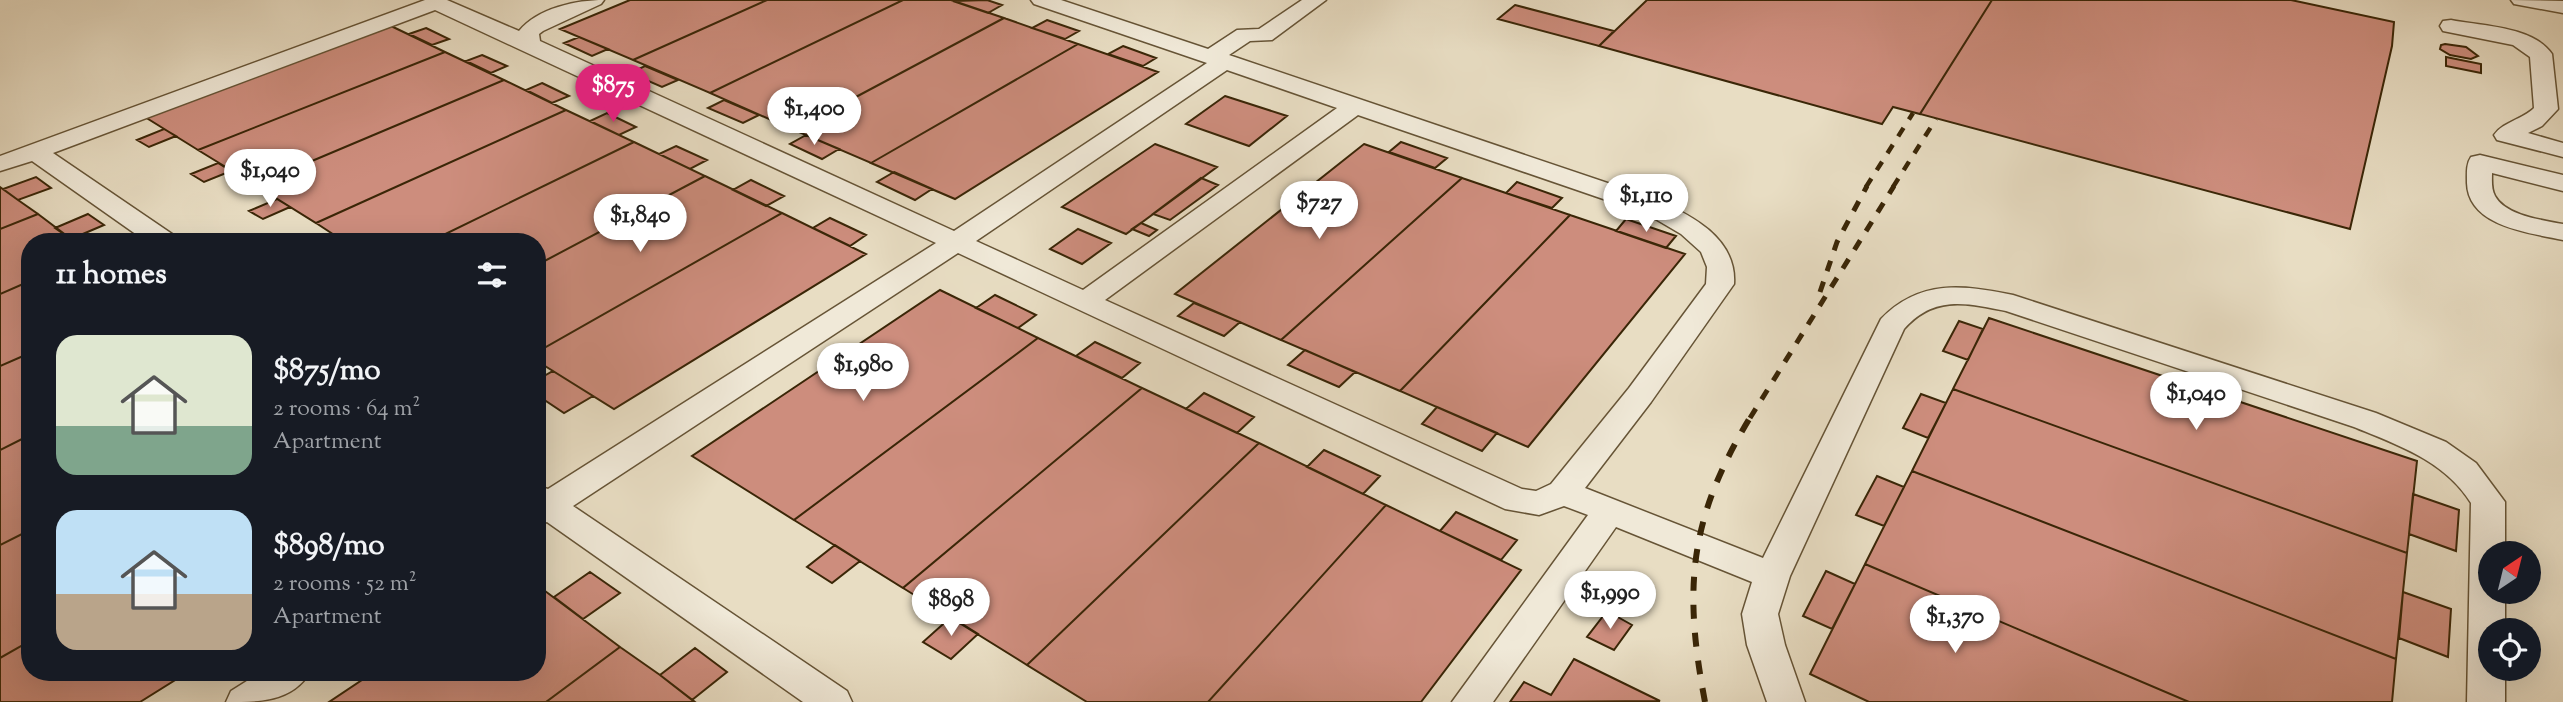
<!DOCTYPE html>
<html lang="en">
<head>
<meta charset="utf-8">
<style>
  :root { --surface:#171b24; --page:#242831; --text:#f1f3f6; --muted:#9ea1a6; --accent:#db2777 }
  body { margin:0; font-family:"Sorts Mill Goudy",serif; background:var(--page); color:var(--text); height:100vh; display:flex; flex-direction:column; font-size:26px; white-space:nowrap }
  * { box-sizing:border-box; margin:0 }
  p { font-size:23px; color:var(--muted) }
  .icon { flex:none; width:38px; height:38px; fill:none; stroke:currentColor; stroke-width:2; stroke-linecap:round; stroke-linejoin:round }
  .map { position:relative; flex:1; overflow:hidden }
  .details { position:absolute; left:21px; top:233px; width:525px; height:448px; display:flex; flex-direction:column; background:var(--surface); border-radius:28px; box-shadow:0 7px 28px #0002 }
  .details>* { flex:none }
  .needle { width:46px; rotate:35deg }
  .fabs { position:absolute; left:2478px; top:541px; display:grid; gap:14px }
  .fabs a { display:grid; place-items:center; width:63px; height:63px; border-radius:50%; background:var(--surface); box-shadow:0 7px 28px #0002; font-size:35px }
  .price { position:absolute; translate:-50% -60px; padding:0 16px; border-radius:24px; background:#fff; color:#222; font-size:23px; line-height:46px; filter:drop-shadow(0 2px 4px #0008) }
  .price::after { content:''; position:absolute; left:50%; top:42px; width:21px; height:16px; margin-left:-10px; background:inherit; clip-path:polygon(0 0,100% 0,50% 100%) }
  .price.current { background:var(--accent); color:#fff }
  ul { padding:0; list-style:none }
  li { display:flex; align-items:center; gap:21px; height:175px; padding:0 35px }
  li span { display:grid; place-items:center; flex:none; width:196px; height:140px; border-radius:21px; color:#555 }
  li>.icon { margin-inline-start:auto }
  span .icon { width:84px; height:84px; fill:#fffc; stroke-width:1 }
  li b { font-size:30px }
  h2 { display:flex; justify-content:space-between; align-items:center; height:84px; padding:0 35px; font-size:30px }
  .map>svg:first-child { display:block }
  .building { fill:#cd8d7d; stroke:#3a2607; stroke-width:2 }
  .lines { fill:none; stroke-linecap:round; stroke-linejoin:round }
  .minor-casing { stroke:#665436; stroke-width:3 }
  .minor { fill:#f0e9d8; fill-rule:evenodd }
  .rail-far2 { stroke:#3a2607; stroke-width:4.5; stroke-dasharray:10 10; stroke-linecap:butt }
  .rail-far1 { stroke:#3a2607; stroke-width:5; stroke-dasharray:11 11; stroke-linecap:butt }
  .rail { stroke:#3a2607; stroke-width:6; stroke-dasharray:14 14; stroke-linecap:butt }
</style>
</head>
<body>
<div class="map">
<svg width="2563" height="702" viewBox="0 0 2563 702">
  <rect width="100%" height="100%" fill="#e8ddc3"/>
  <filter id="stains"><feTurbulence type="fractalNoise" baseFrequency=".00286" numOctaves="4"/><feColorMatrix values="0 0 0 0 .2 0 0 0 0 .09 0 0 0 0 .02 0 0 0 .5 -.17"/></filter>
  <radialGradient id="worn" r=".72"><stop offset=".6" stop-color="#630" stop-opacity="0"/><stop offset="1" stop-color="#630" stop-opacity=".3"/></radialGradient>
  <!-- building -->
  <path class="building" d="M 630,0 L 767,0 L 633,60 L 560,29 Z
    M 767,0 L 903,0 L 710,93 L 633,60 Z
    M 903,0 L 951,0 L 1004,18 L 794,130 L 710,93 Z
    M 987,0 L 1002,5 L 988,13 L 953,1 Z
    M 1647,0 L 1992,0 L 1920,114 L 1893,107 L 1882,124 L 1599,46 Z
    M 1992,0 L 2291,0 L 2394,22 L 2392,46 L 2350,229 L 1920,114 Z
    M 1515,5 L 1614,31 L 1599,46 L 1498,19 Z
    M 1004,18 L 1078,44 L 871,163 L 794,130 Z
    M 1047,20 L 1079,31 L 1065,39 L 1032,28 Z
    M 389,25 L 445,52 L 198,150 L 145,117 Z
    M 426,28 L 449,39 L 432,45 L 409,34 Z
    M 579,37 L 608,49 L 592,56 L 564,43 Z
    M 1078,44 L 1158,72 L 955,199 L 871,163 Z
    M 2445,44 L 2466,47 L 2478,56 L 2471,59 L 2450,55 L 2440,49 L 2441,45 Z
    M 1123,46 L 1156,58 L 1143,66 L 1108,54 Z
    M 445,52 L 504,80 L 255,185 L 198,150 Z
    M 482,55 L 507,66 L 491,73 L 466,61 Z
    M 2446,57 L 2481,64 L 2481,73 L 2446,66 Z
    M 645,66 L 678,80 L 662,87 L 630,73 Z
    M 504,80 L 566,110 L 316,223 L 255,185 Z
    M 542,83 L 569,96 L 552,103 L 526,90 Z
    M 1225,96 L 1287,116 L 1249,146 L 1186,124 Z
    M 724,100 L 759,115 L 743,123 L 708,108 Z
    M 566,110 L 634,142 L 429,242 L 345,242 L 316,223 Z
    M 607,113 L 636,127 L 619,135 L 590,121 Z
    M 164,129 L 176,136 L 149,147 L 137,140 Z
    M 806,135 L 839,149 L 822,159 L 790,144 Z
    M 634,142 L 705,176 L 537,265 L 537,242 L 429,242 Z
    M 1401,142 L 1447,158 L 1435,168 L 1389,152 Z
    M 1155,144 L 1217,167 L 1126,234 L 1062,207 Z
    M 1364,144 L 1462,178 L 1281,340 L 1175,294 Z
    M 676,146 L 707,160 L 690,169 L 659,154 Z
    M 218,163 L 231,171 L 204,182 L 191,174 Z
    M 894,172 L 932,189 L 915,200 L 877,182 Z
    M 705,176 L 782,213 L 537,352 L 537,265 Z
    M 36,177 L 51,188 L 18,200 L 3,189 Z
    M 1201,178 L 1218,185 L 1170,220 L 1153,214 Z
    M 1462,178 L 1570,215 L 1400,391 L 1281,340 Z
    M 751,180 L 784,196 L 766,206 L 733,190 Z
    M 1517,182 L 1562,198 L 1552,208 L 1506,193 Z
    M 0,187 L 18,200 L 38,214 L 0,229 Z
    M 277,199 L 290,207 L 263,219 L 249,211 Z
    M 782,213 L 866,254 L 614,409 L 537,361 L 537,352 Z
    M 38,214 L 75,242 L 30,242 L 30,281 L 0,294 L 0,229 Z
    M 88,214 L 104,225 L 71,239 L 55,228 Z
    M 1570,215 L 1685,254 L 1528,447 L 1400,391 Z
    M 830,218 L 866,235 L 850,246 L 813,228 Z
    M 1626,219 L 1676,236 L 1666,248 L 1616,231 Z
    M 1141,223 L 1157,230 L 1149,236 L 1132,229 Z
    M 1078,229 L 1111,243 L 1082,264 L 1050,249 Z
    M 30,281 L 30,353 L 0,366 L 0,294 Z
    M 940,290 L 1038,338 L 794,520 L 692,456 Z
    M 995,295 L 1036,315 L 1018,328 L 976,308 Z
    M 1194,303 L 1240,322 L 1224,336 L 1178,316 Z
    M 1989,318 L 2417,461 L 2407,553 L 1953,389 Z
    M 1959,321 L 1983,329 L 1968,360 L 1943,351 Z
    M 1038,338 L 1142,388 L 903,588 L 794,520 Z
    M 1095,342 L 1140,363 L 1122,378 L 1076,356 Z
    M 1305,350 L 1355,372 L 1339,387 L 1288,365 Z
    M 30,353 L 30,435 L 0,450 L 0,366 Z
    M 553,371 L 593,396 L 564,413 L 537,395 L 537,380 Z
    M 1142,388 L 1259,443 L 1027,665 L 903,588 Z
    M 1953,389 L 2407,553 L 2396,659 L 1912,471 Z
    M 1204,393 L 1254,417 L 1237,433 L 1186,409 Z
    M 1921,394 L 1946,403 L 1928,438 L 1903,428 Z
    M 1437,407 L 1497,433 L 1482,451 L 1422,424 Z
    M 30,435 L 30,530 L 0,545 L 0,450 Z
    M 1259,443 L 1386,505 L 1208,702 L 1087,702 L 1027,665 Z
    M 1324,450 L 1380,476 L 1363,494 L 1307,467 Z
    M 1912,471 L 2396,659 L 2392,702 L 2189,702 L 1865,564 Z
    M 1877,476 L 1904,487 L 1884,526 L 1856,515 Z
    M 2413,494 L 2459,510 L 2456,551 L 2409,534 Z
    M 1386,505 L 1521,570 L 1421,702 L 1208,702 Z
    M 1456,512 L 1517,540 L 1501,560 L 1440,531 Z
    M 30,530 L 30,641 L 0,658 L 0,545 Z
    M 835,545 L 860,561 L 832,583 L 807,567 Z
    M 1865,564 L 2189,702 L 1869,702 L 1810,674 Z
    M 1826,571 L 1855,584 L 1832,629 L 1803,616 Z
    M 590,572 L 620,593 L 583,619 L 554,597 Z
    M 537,585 L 620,647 L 546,702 L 329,702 L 374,672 L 537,672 Z
    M 2403,592 L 2451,609 L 2448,657 L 2399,638 Z
    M 1607,611 L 1632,625 L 1614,650 L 1587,637 Z
    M 951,617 L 978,634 L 951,659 L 923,642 Z
    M 30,641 L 30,672 L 188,672 L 140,702 L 0,702 L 0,658 Z
    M 620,647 L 660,675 L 695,702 L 546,702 Z
    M 695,648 L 727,672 L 692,700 L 660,675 Z
    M 1574,659 L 1660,701 L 1510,702 L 1524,682 L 1551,695 Z"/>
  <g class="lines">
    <defs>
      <path id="minor" d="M 425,0 L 447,0 L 519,31 C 538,8 576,0 604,0 L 601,4 L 543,31 L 539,34 L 540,41 L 954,231 L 1207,63 L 1034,4 L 1031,0 L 1061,0 L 1208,49 L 1237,30 L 1259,29 L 1302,0 L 1326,0 L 1272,40 L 1250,41 L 1229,55 L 1655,199 C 1691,215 1737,238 1734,284 L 1651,402 L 1585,488 L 1763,558 L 1881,319 C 1920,279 1963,285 2013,295 L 2376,413 L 2446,442 L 2476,463 L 2505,502 L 2505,553 L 2490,553 L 2490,592 L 2505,592 L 2505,630 L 2490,630 L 2490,668 L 2505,668 L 2505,702 L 2467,702 L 2471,503 C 2445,461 2398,445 2354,427 L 2006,311 C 1966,303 1934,295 1904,329 L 1790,576 L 1778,614 L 1785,645 L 1805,702 L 1767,702 L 1747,645 L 1742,614 L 1752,582 L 1616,527 L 1493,702 L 1452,702 L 1588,515 L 1564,506 L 1539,515 L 1505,509 L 958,253 L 573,506 L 847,691 L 852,702 L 803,702 L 547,522 L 537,525 L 537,486 L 548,489 L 936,243 L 435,10 L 53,153 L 175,236 L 178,242 L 147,242 L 32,161 L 0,171 L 0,156 ZM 1227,70 L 1337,108 L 1083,290 L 976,241 ZM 1358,115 L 1647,214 L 1681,234 L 1701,252 L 1707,267 L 1706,284 L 1629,388 L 1551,484 L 1536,491 L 1522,489 L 1105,300 Z
        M 2511,0 L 2563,1 L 2563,13 L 2514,4 Z
        M 2451,20 C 2481,26 2533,26 2552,54 L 2558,109 L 2542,126 L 2528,133 L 2563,143 L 2563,157 L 2497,140 L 2494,135 C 2503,122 2523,119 2534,108 L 2530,57 L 2513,45 L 2443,31 L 2440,26 L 2443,21 Z
        M 2480,155 L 2563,175 L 2563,191 L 2492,173 C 2492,180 2491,189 2495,196 C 2506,216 2543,220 2563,224 L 2563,240 C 2531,233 2468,227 2467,183 C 2467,174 2466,164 2471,157 Z
        M 261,672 L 310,672 C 292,702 259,702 226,702 L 231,691 Z"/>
    </defs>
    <!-- minor casing -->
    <use href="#minor" class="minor-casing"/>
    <!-- minor -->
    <use href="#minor" class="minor"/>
    <!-- rail-far2 -->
    <path class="rail-far2" d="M 1866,187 L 1913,113
      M 1893,187 L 1936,119"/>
    <!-- rail-far1 -->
    <path class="rail-far1" d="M 1820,292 L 1837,242 L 1867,186
      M 1750,418 L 1894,186"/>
    <!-- rail -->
    <path class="rail" d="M 1705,702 C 1683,587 1689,518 1751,416"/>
  </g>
  <rect width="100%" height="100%" filter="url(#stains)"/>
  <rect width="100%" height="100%" fill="url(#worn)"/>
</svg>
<div class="fabs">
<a><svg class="needle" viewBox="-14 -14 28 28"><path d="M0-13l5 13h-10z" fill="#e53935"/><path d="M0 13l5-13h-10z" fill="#9ea1a6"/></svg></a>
<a><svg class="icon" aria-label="locate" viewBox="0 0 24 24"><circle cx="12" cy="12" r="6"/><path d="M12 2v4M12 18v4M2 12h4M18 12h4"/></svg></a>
</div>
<b class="price current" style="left:613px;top:124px">$875</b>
<b class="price" style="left:814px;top:147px">$1,400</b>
<b class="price" style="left:270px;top:209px">$1,040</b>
<b class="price" style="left:1646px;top:234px">$1,110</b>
<b class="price" style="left:1319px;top:241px">$727</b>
<b class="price" style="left:640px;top:254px">$1,840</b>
<b class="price" style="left:863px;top:403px">$1,980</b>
<b class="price" style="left:2196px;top:432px">$1,040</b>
<b class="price" style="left:1610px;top:631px">$1,990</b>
<b class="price" style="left:951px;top:638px">$898</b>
<b class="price" style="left:1955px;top:655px">$1,370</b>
<section class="details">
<h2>11 homes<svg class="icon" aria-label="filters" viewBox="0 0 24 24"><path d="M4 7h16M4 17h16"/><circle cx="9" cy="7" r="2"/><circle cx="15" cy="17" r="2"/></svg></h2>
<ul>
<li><span style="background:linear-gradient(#dfe7d0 65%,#7fa58c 0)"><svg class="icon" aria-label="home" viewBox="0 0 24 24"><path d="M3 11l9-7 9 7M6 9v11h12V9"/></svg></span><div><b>$875/mo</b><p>2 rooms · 64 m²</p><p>Apartment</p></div></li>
<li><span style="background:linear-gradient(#bfe0f5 60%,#b9a48a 0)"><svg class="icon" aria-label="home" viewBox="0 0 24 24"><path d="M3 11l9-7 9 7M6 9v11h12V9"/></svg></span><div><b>$898/mo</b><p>2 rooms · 52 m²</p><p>Apartment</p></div></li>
</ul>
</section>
</div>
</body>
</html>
